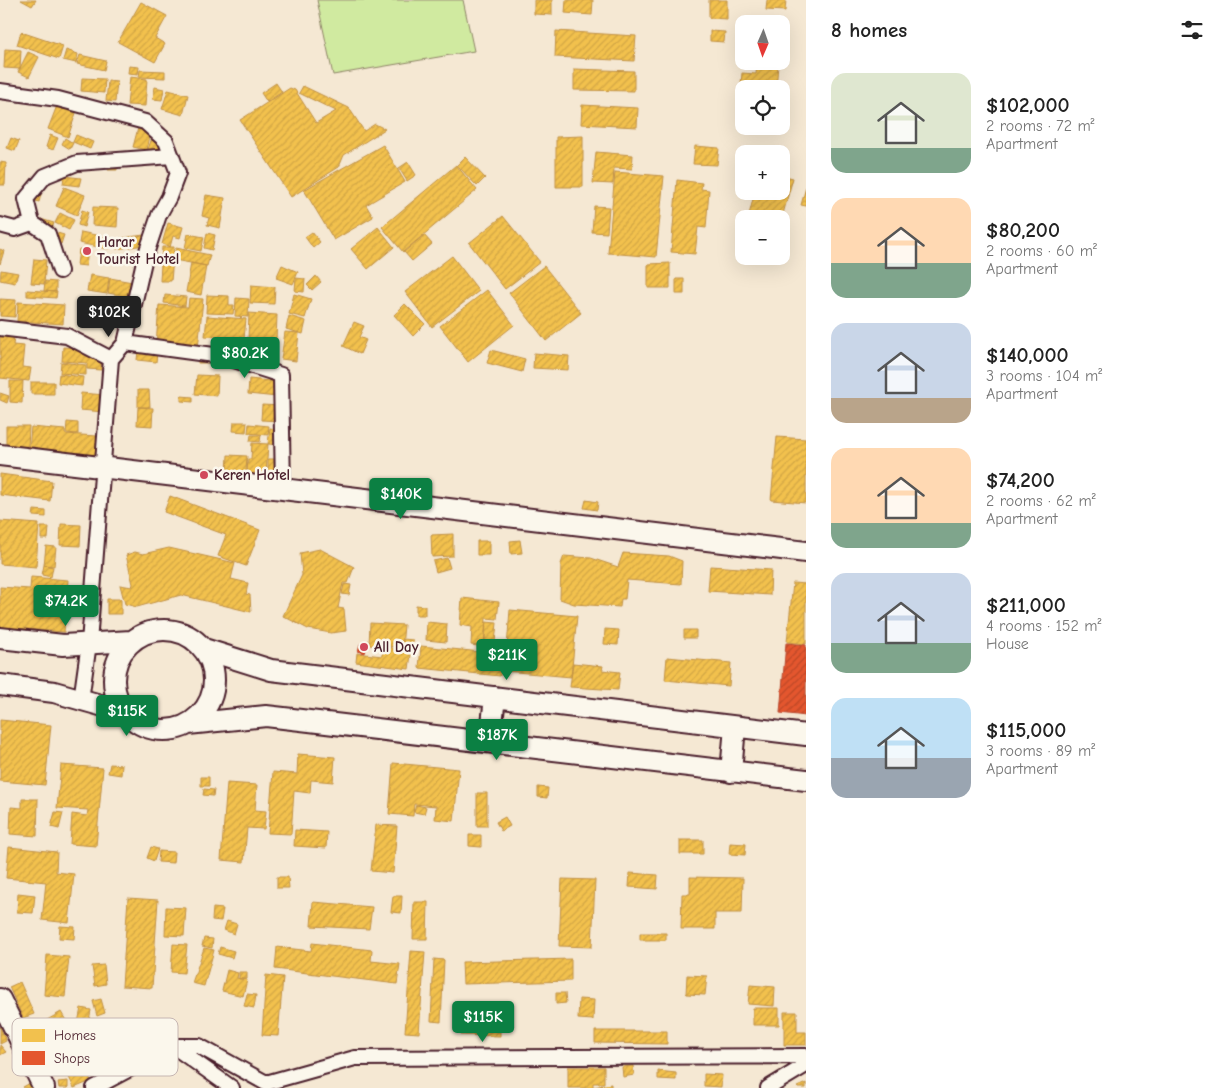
<!DOCTYPE html>
<html lang="en">
<head>
<meta charset="utf-8">
<style>
  :root { --surface:#fff; --page:#f6f6f6; --text:#222; --muted:#767676; --accent:#0b8043 }
  body { margin:0; font-family:"Comic Neue",sans-serif; background:var(--page); color:var(--text); height:100vh; display:flex; flex-direction:column; font-size:19px; white-space:nowrap }
  * { box-sizing:border-box; margin:0 }
  p { font-size:16px; color:var(--muted) }
  .icon { flex:none; width:28px; height:28px; fill:none; stroke:currentColor; stroke-width:2; stroke-linecap:round; stroke-linejoin:round }
  .map { position:relative; flex:1; overflow:hidden }
  .sheet { display:flex; flex-direction:column; background:var(--surface); width:425px }
  .sheet>* { flex:none }
  .needle { width:32px; rotate:182deg }
  .controls { position:absolute; left:735px; top:15px; display:grid; gap:10px }
  .controls a { display:grid; place-items:center; width:55px; height:55px; border-radius:10px; background:var(--surface); box-shadow:0 5px 20px #0002; font-size:25px }
  .price { position:absolute; translate:-50% -42px; padding:0 11px; border-radius:5px; background:var(--accent); color:#fff; font-size:16px; line-height:32px; filter:drop-shadow(0 1px 2px #0008) }
  .price::after { content:''; position:absolute; left:50%; top:30px; width:15px; height:11px; margin-left:-8px; background:inherit; clip-path:polygon(0 0,100% 0,50% 100%) }
  .price.active { background:#222; color:#fff }
  ul { padding:0; list-style:none }
  li { display:flex; align-items:center; gap:15px; height:125px; padding:0 25px }
  li span { display:grid; place-items:center; flex:none; width:140px; height:100px; border-radius:15px; color:#555 }
  li>.icon { margin-inline-start:auto }
  span .icon { width:60px; height:60px; fill:#fffc; stroke-width:1 }
  li b { font-size:21px }
  h2 { display:flex; justify-content:space-between; align-items:center; height:60px; padding:0 25px; font-size:21px }
  main { display:flex; flex:1; min-height:0 }
  .map>svg:first-child { display:block }
  .garden { fill:#d0eaa0; stroke:#8d8466 }
  .homes { fill:url(#homes-hatch); stroke:#c09044 }
  .shops { fill:url(#shops-hatch); stroke:#b6462d }
  .lines { fill:none; stroke-linecap:round; stroke-linejoin:round }
  .street-casing { stroke:#4a1f2b; stroke-width:18 }
  .secondary-casing { stroke:#4a1f2b; stroke-width:24 }
  .street { stroke:#fbf7ec; stroke-width:14 }
  .secondary { stroke:#fbf7ec; stroke-width:20 }
  .poi-dot { fill:#d1495b; stroke:#fbf7ec; stroke-width:2 }
  .labels { text-anchor:middle; dominant-baseline:central; stroke-width:5; stroke-linejoin:round; paint-order:stroke }
  .poi-label { font-size:15px; font-weight:bold; fill:#4a1f2b; stroke:#fbf7ec; text-anchor:start }
  .key { fill:#fbf7ec; stroke:#c6b6b2; stroke-width:1 }
  .key-label { font-size:14px; fill:#4a1f2b }
</style>
</head>
<body>
<main>
<div class="map">
<svg width="806" height="1088" viewBox="0 0 806 1088">
  <defs>
    <pattern id="homes-hatch" width="6" height="6" patternUnits="userSpaceOnUse" patternTransform="scale(1.25)"><rect width="6" height="6" fill="#f2c14e"/><path d="M-1 1l2-2M0 6l6-6M5 7l2-2" fill="none" stroke="#d1a544"/></pattern>
    <pattern id="shops-hatch" width="6" height="6" patternUnits="userSpaceOnUse" patternTransform="scale(1.25)"><rect width="6" height="6" fill="#e4572e"/><path d="M-1 1l2-2M0 6l6-6M5 7l2-2" fill="none" stroke="#bb4727"/></pattern>
  </defs>
  <rect width="100%" height="100%" fill="#f5e8d3"/>
  <filter id="ink" filterUnits="userSpaceOnUse"><feTurbulence type="fractalNoise" baseFrequency=".02" numOctaves="2"/><feDisplacementMap in="SourceGraphic" scale="10" xChannelSelector="R" yChannelSelector="G"/><feConvolveMatrix kernelMatrix="1 2 1 2 8 2 1 2 1" color-interpolation-filters="sRGB"/></filter>
  <g filter="url(#ink)">
    <!-- garden -->
    <path class="garden" d="M 317,0 L 463,0 L 474,51 L 333,75 Z"/>
    <!-- homes -->
    <path class="homes" d="M 21,0 L 36,0 L 32,6 Z
      M 534,0 L 552,0 L 552,15 L 534,14 Z
      M 566,0 L 593,0 L 592,15 L 565,13 Z
      M 709,0 L 727,0 L 727,19 L 709,18 Z
      M 767,0 L 786,0 L 785,11 L 766,10 Z
      M 141,2 L 167,16 L 155,38 L 165,44 L 155,62 L 118,42 Z
      M 556,31 L 636,36 L 634,61 L 555,57 Z
      M 710,31 L 725,32 L 724,42 L 710,41 Z
      M 21,32 L 63,46 L 59,59 L 17,45 Z
      M 5,49 L 21,50 L 20,69 L 4,68 Z
      M 66,50 L 78,54 L 76,63 L 63,60 Z
      M 28,52 L 39,57 L 29,77 L 18,72 Z
      M 80,55 L 106,61 L 104,70 L 77,64 Z
      M 757,63 L 778,65 L 776,89 L 744,89 L 744,95 L 740,95 L 742,73 L 756,74 Z
      M 129,66 L 139,67 L 138,74 L 128,73 Z
      M 574,69 L 634,71 L 634,91 L 574,90 Z
      M 140,70 L 165,71 L 165,78 L 139,77 Z
      M 130,77 L 147,79 L 145,106 L 127,105 Z
      M 82,78 L 105,79 L 104,93 L 81,91 Z
      M 108,81 L 117,82 L 115,102 L 106,101 Z
      M 276,83 L 282,92 L 267,102 L 261,93 Z
      M 303,86 L 349,108 L 364,131 L 375,124 L 385,129 L 344,155 L 339,167 L 291,197 L 240,120 L 290,88 L 295,90 L 316,123 L 336,111 L 299,93 Z
      M 155,87 L 164,89 L 162,100 L 153,99 Z
      M 168,90 L 188,95 L 183,115 L 162,109 Z
      M 58,103 L 77,110 L 68,137 L 48,129 Z
      M 582,105 L 638,108 L 637,127 L 581,124 Z
      M 138,128 L 151,131 L 147,150 L 133,147 Z
      M 50,135 L 58,138 L 53,150 L 46,147 Z
      M 76,135 L 93,142 L 90,149 L 73,142 Z
      M 583,136 L 583,187 L 556,187 L 556,137 Z
      M 11,138 L 19,141 L 15,151 L 7,148 Z
      M 65,138 L 73,143 L 70,149 L 62,144 Z
      M 152,138 L 163,141 L 158,156 L 147,152 Z
      M 383,145 L 405,182 L 366,205 L 373,217 L 334,240 L 304,190 Z
      M 695,146 L 719,148 L 717,165 L 693,164 Z
      M 596,152 L 633,155 L 632,169 L 614,168 L 613,184 L 593,183 Z
      M 465,157 L 485,178 L 477,186 L 457,165 Z
      M 0,162 L 6,163 L 5,185 L 0,185 Z
      M 408,162 L 416,175 L 407,181 L 399,168 Z
      M 117,163 L 117,170 L 108,170 L 108,164 Z
      M 456,165 L 477,190 L 403,252 L 382,227 Z
      M 615,172 L 664,176 L 656,257 L 608,253 Z
      M 781,175 L 793,178 L 781,221 L 781,219 L 748,219 L 755,191 L 781,191 Z
      M 64,176 L 81,178 L 79,186 L 63,184 Z
      M 677,180 L 702,183 L 701,189 L 709,190 L 706,228 L 698,227 L 695,254 L 671,252 Z
      M 43,187 L 39,202 L 29,199 Z
      M 64,187 L 85,195 L 77,215 L 56,206 Z
      M 806,187 L 806,206 L 801,205 Z
      M 206,195 L 225,198 L 220,228 L 207,225 L 209,218 L 202,216 Z
      M 594,206 L 609,207 L 607,233 L 592,232 Z
      M 93,207 L 118,208 L 117,227 L 92,225 Z
      M 82,210 L 88,212 L 84,227 L 78,225 Z
      M 60,213 L 74,220 L 69,230 L 55,223 Z
      M 503,216 L 540,262 L 505,289 L 469,243 Z
      M 37,218 L 54,223 L 50,235 Z
      M 168,223 L 183,227 L 180,238 L 173,236 L 170,247 L 162,244 Z
      M 378,227 L 394,247 L 368,269 L 351,249 Z
      M 54,232 L 64,235 L 61,244 L 51,241 Z
      M 81,232 L 110,238 L 108,249 L 79,243 Z
      M 312,232 L 320,242 L 313,248 L 305,237 Z
      M 207,233 L 215,235 L 212,250 L 204,248 Z
      M 151,234 L 152,244 L 116,249 L 115,239 Z
      M 188,234 L 204,237 L 201,251 L 185,248 Z
      M 424,235 L 432,244 L 412,261 L 404,252 Z
      M 162,247 L 174,247 L 171,281 L 160,281 Z
      M 176,248 L 210,255 L 207,266 L 174,260 Z
      M 0,249 L 4,251 L 0,264 Z
      M 79,249 L 88,251 L 86,266 L 77,265 Z
      M 452,256 L 479,291 L 432,327 L 405,292 Z
      M 34,259 L 46,260 L 44,284 L 31,283 Z
      M 191,263 L 206,266 L 201,295 L 186,292 Z
      M 670,263 L 670,288 L 648,288 L 648,264 Z
      M 282,265 L 298,272 L 293,284 L 276,278 Z
      M 544,266 L 581,313 L 546,341 L 509,293 Z
      M 1,270 L 18,273 L 15,283 L 0,280 Z
      M 90,275 L 109,278 L 107,294 L 87,291 Z
      M 316,276 L 321,282 L 312,290 L 307,285 Z
      M 110,278 L 138,283 L 136,298 L 108,293 Z
      M 296,278 L 305,279 L 304,292 L 295,291 Z
      M 676,279 L 684,279 L 684,294 L 676,294 Z
      M 45,281 L 56,282 L 56,292 L 44,291 Z
      M 251,285 L 275,287 L 274,304 L 250,303 Z
      M 27,290 L 57,292 L 56,298 L 27,296 Z
      M 487,290 L 514,325 L 468,362 L 440,326 Z
      M 294,294 L 311,299 L 305,318 L 289,314 Z
      M 165,295 L 186,297 L 185,306 L 164,303 Z
      M 207,295 L 229,296 L 229,305 L 234,305 L 233,314 L 206,313 Z
      M 189,298 L 203,299 L 198,349 L 156,345 L 159,305 L 188,307 Z
      M 236,298 L 249,299 L 248,317 L 235,316 Z
      M 0,299 L 16,300 L 15,317 L 0,316 Z
      M 18,302 L 64,305 L 63,324 L 17,321 Z
      M 405,304 L 425,324 L 413,336 L 394,315 Z
      M 249,313 L 277,315 L 276,341 L 248,339 Z
      M 207,316 L 246,319 L 244,339 L 205,336 Z
      M 289,316 L 306,321 L 303,334 L 286,329 Z
      M 354,322 L 364,326 L 359,337 L 366,340 L 360,354 L 343,346 Z
      M 285,332 L 299,333 L 296,361 L 281,359 Z
      M 0,335 L 14,337 L 13,345 L 24,346 L 22,367 L 31,368 L 29,381 L 0,378 Z
      M 238,341 L 268,345 L 267,352 L 237,348 Z
      M 63,347 L 102,350 L 101,370 L 87,369 L 87,363 L 62,361 Z
      M 491,350 L 525,359 L 522,372 L 487,363 Z
      M 138,351 L 157,353 L 156,362 L 137,360 Z
      M 534,353 L 569,356 L 568,370 L 533,368 Z
      M 198,357 L 208,357 L 208,363 L 198,363 Z
      M 61,362 L 86,365 L 86,375 L 60,373 Z
      M 59,374 L 83,377 L 82,386 L 58,383 Z
      M 197,375 L 218,376 L 217,396 L 195,394 Z
      M 249,379 L 279,382 L 277,397 L 248,394 Z
      M 10,381 L 23,381 L 22,403 L 10,402 Z
      M 31,382 L 54,382 L 54,394 L 31,394 Z
      M 138,390 L 149,390 L 150,407 L 138,407 Z
      M 0,393 L 9,396 L 7,403 L 0,400 Z
      M 81,393 L 105,395 L 104,412 L 80,410 Z
      M 181,396 L 193,397 L 193,402 L 181,401 Z
      M 262,405 L 282,406 L 281,421 L 261,420 Z
      M 138,407 L 153,408 L 152,426 L 137,425 Z
      M 67,422 L 78,423 L 78,434 L 66,433 Z
      M 234,422 L 247,422 L 246,432 L 233,431 Z
      M 249,424 L 269,426 L 268,435 L 248,433 Z
      M 6,426 L 29,426 L 28,449 L 6,448 Z
      M 31,427 L 65,430 L 65,434 L 97,436 L 95,455 L 29,451 Z
      M 270,428 L 282,430 L 279,445 L 268,444 Z
      M 251,435 L 261,435 L 260,442 L 250,441 Z
      M 777,437 L 806,439 L 806,503 L 771,500 Z
      M 252,443 L 268,444 L 266,475 L 247,473 L 248,459 L 251,459 Z
      M 228,455 L 247,456 L 246,472 L 227,472 Z
      M 268,459 L 276,459 L 276,474 L 268,474 Z
      M 0,474 L 52,481 L 50,501 L 0,495 Z
      M 170,496 L 260,530 L 246,566 L 218,556 L 226,535 L 164,512 Z
      M 586,500 L 598,502 L 597,510 L 584,508 Z
      M 34,510 L 46,511 L 46,517 L 33,516 Z
      M 0,521 L 39,524 L 36,567 L 0,564 Z
      M 61,524 L 81,525 L 80,546 L 60,545 Z
      M 41,527 L 49,527 L 48,539 L 41,539 Z
      M 453,534 L 453,556 L 432,557 L 431,535 Z
      M 520,540 L 522,553 L 511,554 L 510,541 Z
      M 477,541 L 489,541 L 489,555 L 477,555 Z
      M 46,546 L 56,547 L 54,566 L 44,565 Z
      M 169,548 L 235,563 L 231,579 L 248,583 L 246,594 L 250,595 L 251,612 L 181,595 L 137,607 L 125,604 L 120,585 L 132,587 L 133,584 L 126,555 L 135,552 L 143,554 Z
      M 320,549 L 354,567 L 348,583 L 343,583 L 338,608 L 344,609 L 346,631 L 331,633 L 308,629 L 283,616 L 302,575 L 300,553 Z
      M 623,553 L 669,556 L 682,561 L 681,584 L 627,580 L 625,599 L 621,599 L 620,607 L 574,604 L 560,599 L 561,564 L 564,556 L 591,558 L 618,567 Z
      M 447,558 L 450,568 L 436,572 L 433,561 Z
      M 44,565 L 53,567 L 51,577 L 42,575 Z
      M 710,566 L 771,570 L 770,595 L 708,591 Z
      M 31,577 L 68,580 L 64,632 L 0,627 L 0,587 L 30,589 Z
      M 793,583 L 806,584 L 806,644 L 787,642 Z
      M 344,584 L 351,585 L 349,595 L 342,594 Z
      M 462,598 L 499,602 L 497,619 L 486,618 L 484,647 L 471,645 L 472,627 L 460,625 Z
      M 107,599 L 121,599 L 121,614 L 107,614 Z
      M 416,605 L 425,606 L 425,615 L 416,615 Z
      M 510,610 L 577,616 L 571,677 L 505,671 Z
      M 427,622 L 447,624 L 446,642 L 426,640 Z
      M 486,622 L 497,623 L 494,652 L 484,652 Z
      M 370,623 L 404,625 L 402,647 L 369,645 Z
      M 605,629 L 619,630 L 618,645 L 604,644 Z
      M 684,630 L 696,630 L 696,638 L 684,638 Z
      M 403,639 L 413,640 L 409,669 L 356,662 L 357,653 L 382,656 L 383,647 L 402,649 Z
      M 421,646 L 502,654 L 500,676 L 419,668 Z
      M 667,657 L 731,663 L 729,686 L 665,680 Z
      M 573,663 L 603,666 L 602,670 L 620,672 L 618,690 L 570,687 Z
      M 0,720 L 51,725 L 45,785 L 0,781 Z
      M 298,754 L 335,757 L 333,782 L 311,780 L 310,793 L 294,791 L 291,834 L 268,833 L 273,772 L 297,774 Z
      M 393,763 L 459,769 L 454,821 L 435,819 L 436,806 L 414,804 L 413,816 L 389,814 Z
      M 110,764 L 122,765 L 121,775 L 108,773 Z
      M 61,765 L 103,768 L 96,846 L 70,844 L 72,814 L 87,816 L 88,810 L 57,808 Z
      M 201,777 L 209,777 L 209,786 L 201,786 Z
      M 227,783 L 257,785 L 255,810 L 266,811 L 264,829 L 247,828 L 244,862 L 221,860 Z
      M 538,787 L 548,788 L 547,798 L 538,797 Z
      M 204,789 L 214,790 L 213,796 L 203,795 Z
      M 477,793 L 487,793 L 487,826 L 477,826 Z
      M 22,799 L 38,799 L 37,836 L 10,834 L 11,807 L 22,808 Z
      M 416,805 L 426,807 L 424,814 L 414,812 Z
      M 55,812 L 63,813 L 59,829 L 51,827 Z
      M 505,817 L 510,826 L 501,831 L 496,822 Z
      M 376,825 L 397,826 L 393,873 L 371,871 Z
      M 295,830 L 327,832 L 326,848 L 294,846 Z
      M 469,835 L 481,835 L 481,847 L 469,846 Z
      M 680,840 L 703,840 L 703,854 L 680,854 Z
      M 730,843 L 746,844 L 745,855 L 729,854 Z
      M 9,847 L 57,852 L 56,872 L 74,874 L 69,923 L 42,920 L 46,882 L 6,878 Z
      M 151,847 L 158,849 L 154,861 L 147,858 Z
      M 159,851 L 174,852 L 173,863 L 158,862 Z
      M 630,873 L 658,875 L 657,889 L 629,887 Z
      M 277,877 L 288,877 L 289,888 L 277,888 Z
      M 690,877 L 743,878 L 742,913 L 715,913 L 715,929 L 681,929 L 682,894 L 690,894 Z
      M 562,879 L 595,880 L 592,947 L 559,946 Z
      M 18,893 L 35,895 L 33,913 L 17,912 Z
      M 393,896 L 402,896 L 401,913 L 391,912 Z
      M 128,898 L 158,900 L 152,988 L 122,986 Z
      M 313,902 L 372,907 L 369,929 L 311,926 Z
      M 414,902 L 428,902 L 427,939 L 413,939 Z
      M 166,907 L 186,908 L 184,936 L 165,935 Z
      M 213,908 L 223,909 L 221,921 L 212,920 Z
      M 227,921 L 237,924 L 234,934 L 224,930 Z
      M 60,926 L 75,927 L 74,939 L 59,938 Z
      M 640,933 L 666,933 L 666,940 L 640,940 Z
      M 204,938 L 213,939 L 212,948 L 202,946 Z
      M 312,943 L 372,950 L 371,961 L 400,964 L 397,984 L 275,969 L 277,947 L 311,951 Z
      M 173,944 L 187,945 L 184,973 L 171,972 Z
      M 220,947 L 234,951 L 232,958 L 218,954 Z
      M 204,948 L 214,950 L 204,986 L 192,983 Z
      M 411,951 L 425,952 L 419,1033 L 405,1032 Z
      M 47,955 L 69,957 L 65,997 L 44,995 Z
      M 434,959 L 444,960 L 441,1022 L 431,1021 Z
      M 571,959 L 571,981 L 463,984 L 462,962 Z
      M 104,965 L 106,984 L 95,986 L 92,966 Z
      M 227,970 L 238,973 L 237,978 L 247,980 L 243,996 L 222,991 Z
      M 239,972 L 247,972 L 247,979 L 239,979 Z
      M 266,975 L 283,977 L 278,1036 L 262,1035 Z
      M 687,975 L 707,976 L 705,995 L 686,994 Z
      M 20,982 L 34,1014 L 23,1018 L 9,987 Z
      M 750,985 L 775,987 L 774,1006 L 748,1004 Z
      M 556,993 L 565,993 L 566,1003 L 556,1004 Z
      M 247,994 L 256,995 L 254,1008 L 244,1006 Z
      M 101,999 L 105,1013 L 97,1016 L 93,1001 Z
      M 579,999 L 594,1000 L 593,1020 L 578,1019 Z
      M 81,1008 L 91,1010 L 88,1026 L 78,1023 Z
      M 753,1008 L 779,1008 L 779,1025 L 753,1025 Z
      M 61,1012 L 68,1024 L 57,1029 L 61,1036 L 51,1041 L 42,1023 Z
      M 784,1012 L 797,1012 L 797,1032 L 806,1032 L 806,1045 L 784,1045 Z
      M 461,1022 L 500,1022 L 500,1036 L 461,1035 Z
      M 0,1027 L 6,1041 L 0,1044 Z
      M 595,1031 L 667,1031 L 667,1044 L 595,1043 Z
      M 0,1045 L 6,1052 L 0,1055 Z
      M 97,1050 L 108,1073 L 95,1079 L 85,1055 Z
      M 81,1057 L 91,1081 L 74,1088 L 63,1064 Z
      M 633,1066 L 634,1075 L 623,1077 L 622,1067 Z
      M 568,1067 L 604,1067 L 604,1083 L 593,1083 L 593,1088 L 568,1088 Z
      M 658,1071 L 676,1073 L 676,1080 L 658,1079 Z
      M 704,1074 L 722,1075 L 721,1087 L 704,1086 Z
      M 68,1081 L 68,1088 L 59,1088 L 58,1082 Z
      M 32,1082 L 35,1088 L 24,1088 L 23,1087 Z
      M 806,1083 L 806,1088 L 798,1088 L 797,1087 Z
      M 611,1084 L 611,1088 L 593,1088 L 593,1087 Z"/>
    <!-- shops -->
    <path class="shops" d="M 786,643 L 806,645 L 806,716 L 780,713 Z
      M 360,644 L 367,645 L 365,653 L 358,651 Z"/>
    <g class="lines">
      <defs>
        <path id="street" d="M 0,91 L 58,99 L 145,122 L 166,141 L 178,173 L 169,197 L 159,215 L 145,257 L 125,343 L 111,359 L 89,643 L 81,700
          M 0,225 L 15,229 L 32,223
          M 60,271 L 48,234 L 32,223 L 26,199 L 45,176 L 77,163 L 172,156
          M 0,328 L 67,336 L 111,359
          M 125,343 L 221,356 L 281,375 L 283,488
          M 173,1046 L 199,1046 L 266,1083 L 355,1058 L 806,1056
          M 94,1088 L 173,1046 L 232,1088
          M 768,1088 L 806,1065"/>
        <path id="secondary" d="M 0,455 L 806,552
          M114 680a50 50 0 1 1 100 0a50 50 0 1 1-100 0Z
          M 0,638 L 63,645 L 131,641
          M 204,649 L 271,670 L 806,735
          M 0,685 L 54,692 L 125,712
          M 188,724 L 266,716 L 301,720 L 806,780
          M 490,742 L 495,697
          M 731,772 L 735,727
          M 0,999 L 44,1088"/>
      </defs>
      <!-- street casing -->
      <use href="#street" class="street-casing"/>
      <!-- secondary casing -->
      <use href="#secondary" class="secondary-casing"/>
      <!-- street -->
      <use href="#street" class="street"/>
      <!-- secondary -->
      <use href="#secondary" class="secondary"/>
    </g>
  </g>
  <!-- markers -->
  <g class="poi-dot">
    <circle cx="87" cy="251" r="5"/>
    <circle cx="204" cy="475" r="5"/>
    <circle cx="364" cy="647" r="5"/>
  </g>
  <g class="labels">
    <!-- poi labels -->
    <g class="poi-label">
      <text x="97" y="242">Harar<tspan x="97" dy="17">Tourist Hotel</tspan></text>
      <text x="214" y="475">Keren Hotel</text>
      <text x="374" y="647">All Day</text>
    </g>
  </g>
  <!-- legend -->
  <rect x="12" y="1018" width="166" height="58" rx="8" class="key"/>
  <rect x="22" y="1029" width="23" height="13" fill="#f2c14e"/>
  <rect x="22" y="1051" width="23" height="14" fill="#e4572e"/>
  <g class="key-label">
    <text x="54" y="1040">Homes</text>
    <text x="54" y="1063">Shops</text>
  </g>
</svg>
<div class="controls">
<a><svg class="needle" viewBox="-14 -14 28 28"><path d="M0-13l5 13h-10z" fill="#e53935"/><path d="M0 13l5-13h-10z" fill="#767676"/></svg></a>
<a><svg class="icon" aria-label="locate" viewBox="0 0 24 24"><circle cx="12" cy="12" r="6"/><path d="M12 2v4M12 18v4M2 12h4M18 12h4"/></svg></a>
<a>+</a>
<a>−</a>
</div>
<b class="price active" style="left:109px;top:338px">$102K</b>
<b class="price" style="left:245px;top:379px">$80.2K</b>
<b class="price" style="left:401px;top:520px">$140K</b>
<b class="price" style="left:66px;top:627px">$74.2K</b>
<b class="price" style="left:507px;top:681px">$211K</b>
<b class="price" style="left:127px;top:737px">$115K</b>
<b class="price" style="left:497px;top:761px">$187K</b>
<b class="price" style="left:483px;top:1043px">$115K</b>
</div>
<section class="sheet">
<h2>8 homes<svg class="icon" aria-label="filters" viewBox="0 0 24 24"><path d="M4 7h16M4 17h16"/><circle cx="9" cy="7" r="2"/><circle cx="15" cy="17" r="2"/></svg></h2>
<ul>
<li><span style="background:linear-gradient(#dfe7d0 75%,#7fa58c 0)"><svg class="icon" aria-label="home" viewBox="0 0 24 24"><path d="M3 11l9-7 9 7M6 9v11h12V9"/></svg></span><div><b>$102,000</b><p>2 rooms · 72 m²</p><p>Apartment</p></div></li>
<li><span style="background:linear-gradient(#ffd9b3 65%,#7fa58c 0)"><svg class="icon" aria-label="home" viewBox="0 0 24 24"><path d="M3 11l9-7 9 7M6 9v11h12V9"/></svg></span><div><b>$80,200</b><p>2 rooms · 60 m²</p><p>Apartment</p></div></li>
<li><span style="background:linear-gradient(#c9d6e8 75%,#b9a48a 0)"><svg class="icon" aria-label="home" viewBox="0 0 24 24"><path d="M3 11l9-7 9 7M6 9v11h12V9"/></svg></span><div><b>$140,000</b><p>3 rooms · 104 m²</p><p>Apartment</p></div></li>
<li><span style="background:linear-gradient(#ffd9b3 75%,#7fa58c 0)"><svg class="icon" aria-label="home" viewBox="0 0 24 24"><path d="M3 11l9-7 9 7M6 9v11h12V9"/></svg></span><div><b>$74,200</b><p>2 rooms · 62 m²</p><p>Apartment</p></div></li>
<li><span style="background:linear-gradient(#c9d6e8 70%,#7fa58c 0)"><svg class="icon" aria-label="home" viewBox="0 0 24 24"><path d="M3 11l9-7 9 7M6 9v11h12V9"/></svg></span><div><b>$211,000</b><p>4 rooms · 152 m²</p><p>House</p></div></li>
<li><span style="background:linear-gradient(#bfe0f5 60%,#9aa5b1 0)"><svg class="icon" aria-label="home" viewBox="0 0 24 24"><path d="M3 11l9-7 9 7M6 9v11h12V9"/></svg></span><div><b>$115,000</b><p>3 rooms · 89 m²</p><p>Apartment</p></div></li>
</ul>
</section>
</main>
</body>
</html>
